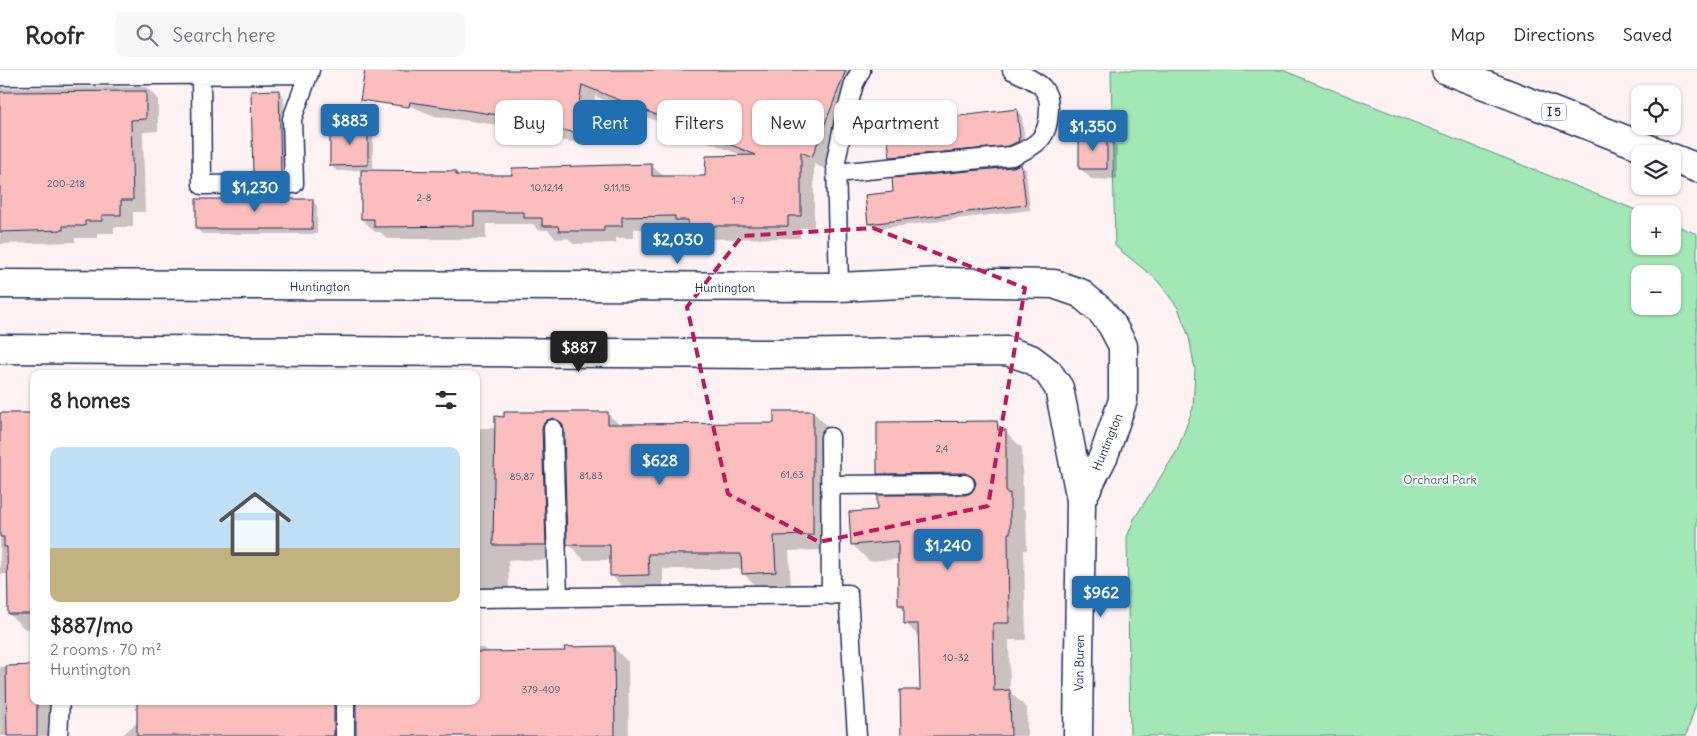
<!DOCTYPE html>
<html lang="en">
<head>
<meta charset="utf-8">
<style>
  :root { --surface:#fff; --page:#f7f7f7; --text:#2b2b33; --muted:#7c7c81; --line:#e1e1e2; --accent:#1f6fb2 }
  body { margin:0; font-family:Delius,sans-serif; background:var(--page); color:var(--text); height:100vh; display:flex; flex-direction:column; font-size:19px; white-space:nowrap }
  * { box-sizing:border-box; margin:0 }
  p { font-size:16px; color:var(--muted) }
  .icon { flex:none; width:28px; height:28px; fill:none; stroke:currentColor; stroke-width:2; stroke-linecap:round; stroke-linejoin:round }
  .map { position:relative; flex:1; overflow:hidden }
  .details { position:absolute; left:30px; top:300px; width:450px; height:335px; display:flex; flex-direction:column; background:var(--surface); border-radius:10px; box-shadow:0 1px 4px #0004 }
  .details>* { flex:none }
  .guide { position:absolute; left:495px; top:30px; width:475px; height:45px; display:flex; gap:10px }
  .buttons { position:absolute; left:1631px; top:15px; display:grid; gap:10px }
  .buttons a { display:grid; place-items:center; width:50px; height:50px; border-radius:10px; background:var(--surface); box-shadow:0 1px 4px #0004; font-size:25px }
  .price { position:absolute; translate:-50% -42px; padding:0 11px; border-radius:5px; background:var(--accent); color:#fff; font-size:16px; line-height:32px; filter:drop-shadow(0 1px 2px #0008) }
  .price::after { content:''; position:absolute; left:50%; top:30px; width:15px; height:11px; margin-left:-8px; background:inherit; clip-path:polygon(0 0,100% 0,50% 100%) }
  .price.active { background:#222; color:#fff }
  ul { padding:0; list-style:none }
  li { display:grid; align-content:center; gap:10px; height:265px; padding:0 20px }
  li+li { border-top:1px solid var(--line) }
  li span { display:grid; place-items:center; height:155px; border-radius:10px; color:#555 }
  li>.icon { margin-inline-start:auto }
  span .icon { width:90px; height:90px; fill:#fffc; stroke-width:1 }
  li b { font-size:21px }
  h2 { display:flex; justify-content:space-between; align-items:center; height:60px; padding:0 20px; font-size:21px }
  .pill { padding:0 18px; border-radius:10px; background:var(--surface); box-shadow:0 1px 4px #0004; font-size:18px; line-height:45px }
  .pill.active { background:var(--accent); color:#fff }
  header { display:flex; align-items:center; gap:30px; box-sizing:border-box; height:70px; padding:0 25px; background:var(--surface); border-bottom:1px solid var(--line) }
  header strong { font-size:24px }
  nav { display:flex; gap:28px; margin-inline-start:auto; font-size:18px }
  .search { width:350px; height:45px; background:var(--page); display:flex; align-items:center; gap:12px; box-sizing:border-box; padding:0 18px; border-radius:10px; color:var(--muted); font-size:19px }
  .map>svg:first-child { display:block }
  .green { fill:#a1e8b5; stroke:#5e8c8a; fill-rule:evenodd }
  .shadow { fill:#0003 }
  .building { fill:#fbbebc; stroke:#1b2f5e }
  .lines { fill:none; stroke-linecap:round; stroke-linejoin:round }
  .service-casing { stroke:#1b2f5e; stroke-width:21 }
  .tertiary-casing { stroke:#1b2f5e; stroke-width:31 }
  .motorway-casing { stroke:#1b2f5e; stroke-width:31 }
  .service { stroke:#fff; stroke-width:18 }
  .tertiary { stroke:#fff; stroke-width:28 }
  .motorway { stroke:#fff; stroke-width:28 }
  .marked { fill:none; stroke:#c2185b; stroke-width:4; stroke-dasharray:10 6; stroke-linejoin:round }
  .labels { text-anchor:middle; dominant-baseline:central; stroke-width:4; stroke-linejoin:round; paint-order:stroke }
  .number-label { font-size:10px; fill:#535376 }
  .shield { fill:#fff; stroke:#5f6d8e; stroke-width:1 }
  .shield-label { font-size:11px; font-weight:bold; fill:#1b2f5e }
  .street-label { font-size:12px; fill:#1b2f5e; stroke:#fff }
  .park-label { font-size:12px; fill:#3c5d74; stroke:#fff }
</style>
</head>
<body>
<header>
<strong>Roofr</strong>
<div class="search"><svg class="icon" aria-label="search" viewBox="0 0 24 24"><circle cx="10" cy="10" r="6"/><path d="M15 15l6 6"/></svg>Search here</div>
<nav><a>Map</a><a>Directions</a><a>Saved</a></nav>
</header>
<div class="map">
<svg width="1697" height="666" viewBox="0 0 1697 666">
  <rect width="100%" height="100%" fill="#fef2f2"/>
  <filter id="ink" filterUnits="userSpaceOnUse"><feTurbulence type="fractalNoise" baseFrequency=".02" numOctaves="2"/><feDisplacementMap in="SourceGraphic" scale="10" xChannelSelector="R" yChannelSelector="G"/><feConvolveMatrix kernelMatrix="1 2 1 2 8 2 1 2 1" color-interpolation-filters="sRGB"/></filter>
  <g filter="url(#ink)">
    <!-- green -->
    <path class="green" d="M 1111,0 L 1282,0 L 1646,144 L 1640,144 L 1640,176 L 1672,176 L 1673,154 L 1697,164 L 1697,631 L 1686,666 L 1130,666 L 1127,467 L 1134,449 L 1177,381 L 1193,338 L 1195,300 L 1189,267 L 1178,238 L 1157,210 L 1115,176 ZM 1640,204 L 1672,204 L 1672,236 L 1640,236 Z"/>
    <!-- shadow -->
    <path class="shadow" d="M 0,0 L 7,9 L 2,18 L 146,17 L 158,29 L 158,61 L 143,62 L 145,142 L 133,142 L 133,157 L 114,157 L 114,163 L 97,163 L 97,168 L 75,168 L 75,172 L 0,174 Z
      M 366,0 L 864,0 L 825,99 L 814,94 L 814,158 L 800,158 L 800,168 L 702,169 L 696,162 L 689,162 L 686,159 L 634,159 L 634,168 L 616,168 L 616,173 L 573,174 L 568,168 L 556,169 L 548,160 L 538,160 L 533,154 L 486,154 L 486,169 L 388,169 L 380,162 L 375,162 L 362,149 L 362,100 L 337,101 L 331,95 L 339,67 L 367,55 L 373,60 L 373,102 L 456,102 L 460,106 L 513,106 L 651,95 L 664,107 L 706,107 L 743,86 L 595,26 L 587,74 L 532,66 L 525,59 L 435,46 L 378,23 Z
      M 279,22 L 284,27 L 286,108 L 260,109 L 254,103 Z
      M 1017,41 L 1022,46 L 1025,73 L 1024,77 L 896,92 L 891,87 Z
      M 1107,65 L 1117,76 L 1117,110 L 1091,109 L 1080,98 Z
      M 1021,95 L 1026,100 L 1030,140 L 875,159 L 869,153 Z
      M 282,126 L 286,130 L 312,130 L 317,136 L 317,164 L 202,164 L 197,159 L 255,131 Z
      M 813,342 L 828,357 L 828,480 L 789,481 L 791,517 L 758,518 L 743,503 L 743,499 L 663,499 L 663,520 L 627,521 L 612,506 L 611,490 L 584,490 L 568,474 L 565,364 L 558,370 L 561,490 L 508,490 L 509,518 L 476,518 L 476,358 L 496,358 L 496,348 L 607,343 L 620,355 L 775,355 Z
      M 0,344 L 34,344 L 34,559 L 25,559 L 9,544 L 9,504 L 0,504 Z
      M 997,353 L 1022,378 L 1023,438 L 1026,442 L 1027,480 L 1024,480 L 1026,570 L 1009,570 L 1010,622 L 1027,638 L 1027,666 L 902,666 L 921,621 L 920,568 L 906,553 L 905,541 L 899,535 L 899,489 L 869,491 L 852,474 L 878,442 L 971,424 L 975,420 L 896,421 L 878,404 Z
      M 613,577 L 628,592 L 629,666 L 357,666 L 356,636 L 351,640 L 349,666 L 270,666 L 270,631 L 476,631 L 476,578 L 484,578 L 490,583 L 566,582 Z
      M 34,596 L 34,631 L 51,631 L 52,666 L 0,666 L 0,597 Z
      M 138,652 L 237,666 L 121,666 Z"/>
    <!-- building -->
    <path class="building" d="M 365,0 L 846,0 L 812,87 L 801,82 L 801,146 L 788,146 L 788,156 L 688,156 L 688,150 L 675,150 L 675,146 L 622,147 L 622,156 L 604,156 L 604,161 L 559,161 L 558,156 L 542,156 L 542,148 L 524,148 L 524,142 L 474,142 L 474,156 L 374,157 L 374,149 L 361,149 L 361,100 L 456,101 L 456,105 L 512,105 L 512,98 L 652,94 L 652,106 L 705,106 L 706,86 L 756,85 L 582,15 L 574,62 L 518,54 L 519,48 L 410,32 L 409,37 L 360,30 Z
      M 279,20 L 281,104 L 253,104 L 251,21 Z
      M 146,21 L 146,49 L 131,50 L 133,130 L 121,130 L 121,145 L 102,145 L 102,151 L 85,151 L 85,156 L 63,156 L 63,160 L 0,162 L 0,22 Z
      M 1017,39 L 1020,68 L 1018,68 L 1019,71 L 1009,76 L 890,87 L 886,55 Z
      M 337,54 L 368,54 L 368,95 L 330,96 L 330,66 L 337,66 Z
      M 1107,64 L 1107,99 L 1079,99 L 1079,66 Z
      M 1021,94 L 1026,135 L 868,154 L 865,125 L 893,122 L 892,108 L 1013,97 Z
      M 254,125 L 282,125 L 282,129 L 313,129 L 312,159 L 196,159 L 196,129 L 254,129 Z
      M 774,341 L 813,341 L 813,465 L 774,466 L 776,502 L 742,504 L 741,484 L 648,484 L 649,505 L 610,506 L 610,475 L 567,475 L 564,359 L 562,353 L 553,348 L 547,350 L 543,354 L 542,359 L 546,475 L 493,475 L 495,346 L 504,347 L 504,342 L 608,342 L 608,354 L 774,353 Z
      M 0,343 L 34,343 L 34,544 L 8,544 L 7,477 L 4,477 L 4,467 L 0,467 Z
      M 997,351 L 998,360 L 1006,360 L 1006,423 L 1010,423 L 1010,463 L 1008,463 L 1009,553 L 993,553 L 994,621 L 1010,620 L 1011,666 L 901,666 L 900,620 L 920,620 L 918,554 L 904,554 L 904,535 L 898,535 L 898,471 L 851,475 L 849,442 L 877,440 L 877,425 L 965,425 L 971,423 L 974,419 L 976,413 L 974,408 L 965,403 L 877,404 L 877,352 Z
      M 614,576 L 615,666 L 356,666 L 356,631 L 476,631 L 476,582 L 565,581 L 564,577 Z
      M 34,595 L 34,631 L 37,631 L 37,666 L 7,666 L 6,596 Z
      M 137,631 L 334,631 L 334,666 L 137,666 Z"/>
    <g class="lines">
      <defs>
        <path id="service" d="M 204,0 L 201,5 L 202,115 L 294,114 L 292,49 L 310,0
          M 0,6 L 309,4
          M 836,103 L 1012,86 C 1037,76 1049,68 1049,39 C 1049,29 1048,25 1042,17 C 1034,9 1022,5 1012,0
          M 839,217 L 836,91 L 844,51 L 854,14 L 861,0
          M 553,359 L 558,527
          M 830,367 L 831,525
          M 830,415 L 965,414
          M 476,528 L 848,524 L 857,666
          M 345,631 L 345,666
          M 58,666 L 60,631"/>
        <path id="tertiary" d="M 0,214 L 839,217 L 941,212 L 1054,214 L 1080,223 L 1101,241 L 1112,255 L 1123,276 L 1123,330 L 1104,385 L 1081,430
          M 0,279 L 765,284 L 1007,281 L 1031,289 L 1048,302 L 1059,318 L 1081,430 L 1078,666"/>
        <path id="motorway" d="M 1446,0 L 1662,84
          M 1672,88 L 1697,98"/>
      </defs>
      <!-- service casing -->
      <use href="#service" class="service-casing"/>
      <!-- tertiary casing -->
      <use href="#tertiary" class="tertiary-casing"/>
      <!-- motorway casing -->
      <use href="#motorway" class="motorway-casing"/>
      <!-- service -->
      <use href="#service" class="service"/>
      <!-- tertiary -->
      <use href="#tertiary" class="tertiary"/>
      <!-- motorway -->
      <use href="#motorway" class="motorway"/>
    </g>
  </g>
  <!-- marked area -->
  <path class="marked" d="M 873,158 L 1025,218 L 988,436 L 819,472 L 728,424 L 687,237 L 742,166 Z"/>
  <g class="labels">
    <!-- number labels -->
    <g class="number-label">
      <text x="66" y="113">200-218</text>
      <text x="547" y="117">10,12,14</text>
      <text x="617" y="117">9,11,15</text>
      <text x="424" y="127">2-8</text>
      <text x="738" y="130">1-7</text>
      <text x="942" y="378">2,4</text>
      <text x="792" y="404">61,63</text>
      <text x="591" y="405">81,83</text>
      <text x="522" y="406">85,87</text>
      <text x="956" y="587">10-32</text>
      <text x="541" y="619">379-409</text>
    </g>
    <!-- shield labels -->
    <rect class="shield" x="1541.5" y="33.5" width="25" height="17" rx="4"/>
    <g class="shield-label">
      <text x="1554" y="42">I 5</text>
    </g>
    <!-- street labels -->
    <g class="street-label">
      <text x="320" y="216">Huntington</text>
      <text x="725" y="217">Huntington</text>
      <text transform="translate(1107 372) rotate(-68)">Huntington</text>
      <text transform="translate(1079 593) rotate(-89)">Van Buren</text>
    </g>
    <!-- park labels -->
    <g class="park-label">
      <text x="1440" y="409">Orchard Park</text>
    </g>
  </g>
</svg>
<div class="buttons">
<a><svg class="icon" aria-label="locate" viewBox="0 0 24 24"><circle cx="12" cy="12" r="6"/><path d="M12 2v4M12 18v4M2 12h4M18 12h4"/></svg></a>
<a><svg class="icon" aria-label="layers" viewBox="0 0 24 24"><path d="M12 4l9 5-9 5-9-5zM3 14l9 5 9-5"/></svg></a>
<a>+</a>
<a>−</a>
</div>
<b class="price" style="left:350px;top:76px">$883</b>
<b class="price" style="left:1093px;top:82px">$1,350</b>
<b class="price" style="left:255px;top:143px">$1,230</b>
<b class="price" style="left:678px;top:195px">$2,030</b>
<b class="price active" style="left:579px;top:303px">$887</b>
<b class="price" style="left:660px;top:416px">$628</b>
<b class="price" style="left:948px;top:501px">$1,240</b>
<b class="price" style="left:1101px;top:548px">$962</b>
<div class="guide">
<a class="pill">Buy</a>
<a class="pill active">Rent</a>
<a class="pill">Filters</a>
<a class="pill">New</a>
<a class="pill">Apartment</a>
</div>
<section class="details">
<h2>8 homes<svg class="icon" aria-label="filters" viewBox="0 0 24 24"><path d="M4 7h16M4 17h16"/><circle cx="9" cy="7" r="2"/><circle cx="15" cy="17" r="2"/></svg></h2>
<ul>
<li><span style="background:linear-gradient(#bfe0f5 65%,#c2b280 0)"><svg class="icon" aria-label="home" viewBox="0 0 24 24"><path d="M3 11l9-7 9 7M6 9v11h12V9"/></svg></span><div><b>$887/mo</b><p>2 rooms · 70 m²</p><p>Huntington</p></div></li>
</ul>
</section>
</div>
</body>
</html>
